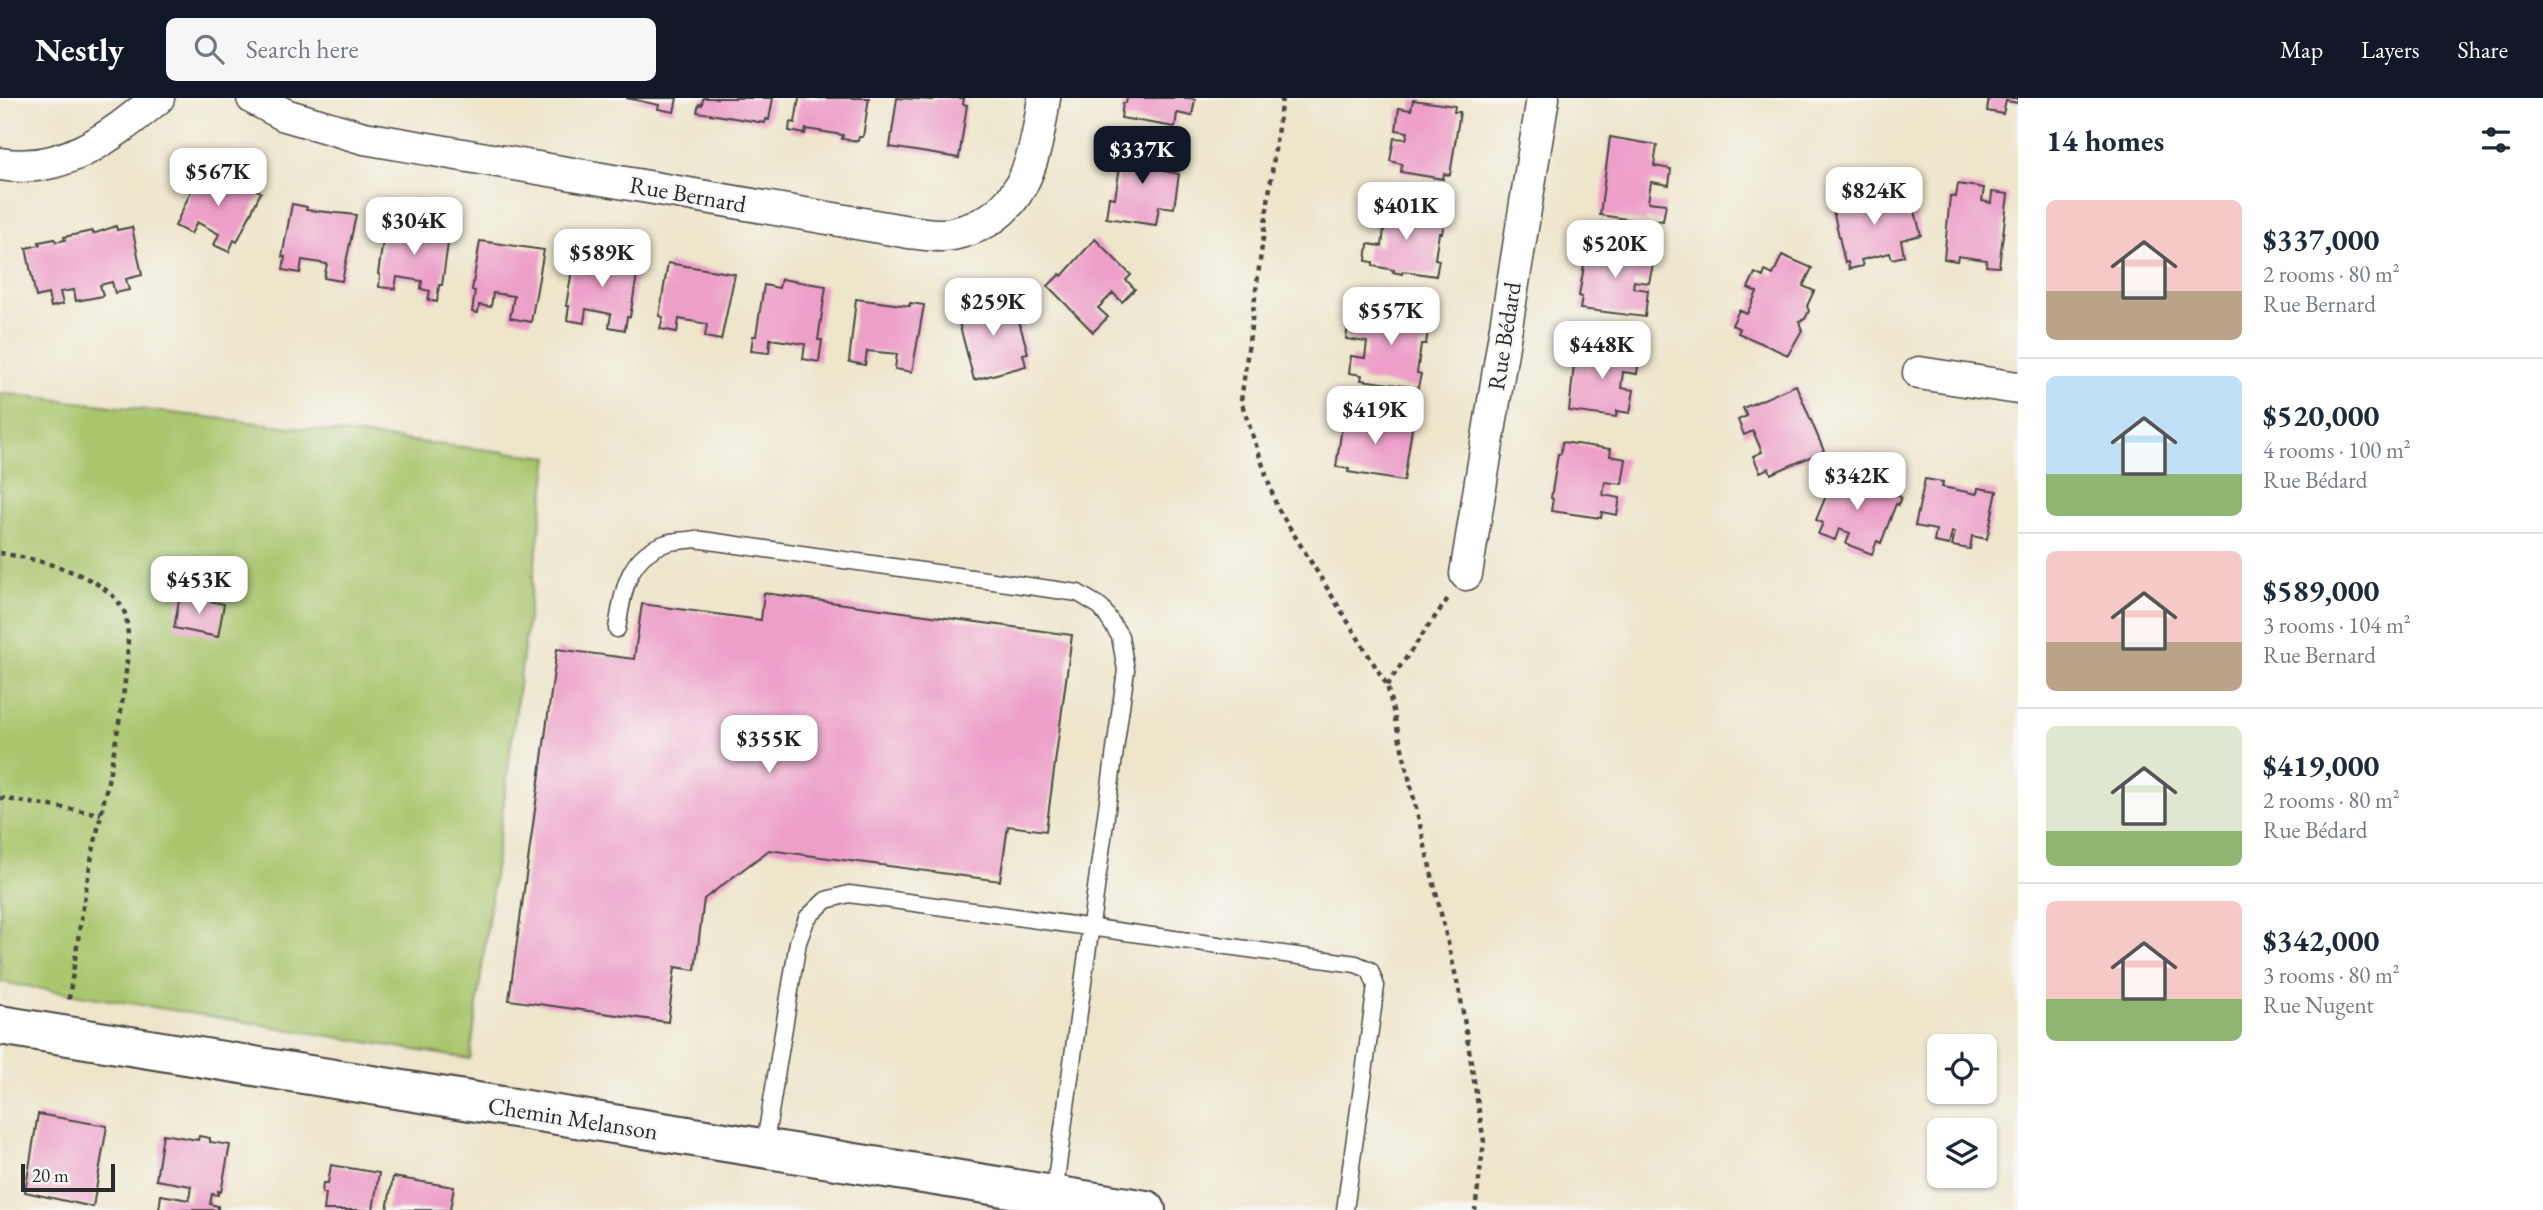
<!DOCTYPE html>
<html lang="en">
<head>
<meta charset="utf-8">
<style>
  :root { --surface:#fff; --page:#f6f6f7; --text:#1f2937; --muted:#747a83; --line:#e0e1e3; --accent:#111827 }
  body { margin:0; font-family:"EB Garamond",serif; background:var(--page); color:var(--text); height:100vh; display:flex; flex-direction:column; font-size:26px; white-space:nowrap }
  * { box-sizing:border-box; margin:0 }
  p { font-size:23px; color:var(--muted) }
  .icon { flex:none; width:38px; height:38px; fill:none; stroke:currentColor; stroke-width:2; stroke-linecap:round; stroke-linejoin:round }
  .map { position:relative; flex:1; overflow:hidden }
  .side { display:flex; flex-direction:column; background:var(--surface); width:525px }
  .side>* { flex:none }
  .controls { position:absolute; left:1927px; top:936px; display:grid; gap:14px }
  .controls a { display:grid; place-items:center; width:70px; height:70px; border-radius:10px; background:var(--surface); box-shadow:0 2px 5px #0004; font-size:35px }
  .scale { position:absolute; left:21px; bottom:18px; width:94px; box-sizing:border-box; padding-left:7px; border:4px solid #2b2b2b; border-top:0; font-size:19px; line-height:24px; white-space:nowrap; color:#2b2b2b; -webkit-text-stroke:5px #f6f6f2; paint-order:stroke }
  .price { position:absolute; translate:-50% -60px; padding:0 16px; border-radius:14px; background:#fff; color:#222; font-size:23px; line-height:46px; filter:drop-shadow(0 2px 4px #0008) }
  .price::after { content:''; position:absolute; left:50%; top:42px; width:21px; height:16px; margin-left:-10px; background:inherit; clip-path:polygon(0 0,100% 0,50% 100%) }
  .price.selected { background:var(--accent); color:#fff }
  ul { padding:0; list-style:none }
  li { display:flex; align-items:center; gap:21px; height:175px; padding:0 28px }
  li+li { border-top:2px solid var(--line) }
  li span { display:grid; place-items:center; flex:none; width:196px; height:140px; border-radius:10px; color:#555 }
  li>.icon { margin-inline-start:auto }
  span .icon { width:84px; height:84px; fill:#fffc; stroke-width:1 }
  li b { font-size:30px }
  h2 { display:flex; justify-content:space-between; align-items:center; height:84px; padding:0 28px; font-size:30px }
  header { display:flex; align-items:center; gap:42px; box-sizing:border-box; height:98px; padding:0 35px; background:var(--accent); color:#fff }
  header strong { font-size:33px }
  nav { display:flex; gap:38px; margin-inline-start:auto; font-size:24px }
  .search { width:490px; height:63px; background:var(--page); display:flex; align-items:center; gap:18px; box-sizing:border-box; padding:0 24px; border-radius:10px; color:var(--muted); font-size:26px }
  main { display:flex; flex:1; min-height:0 }
  .map>svg:first-child { display:block }
  .green { fill:#a9c66d; stroke:#6a784c; stroke-width:2 }
  .building { fill:#ed9fc8 }
  .lines { fill:none; stroke-linecap:round; stroke-linejoin:round }
  .service-casing { stroke:#484743; stroke-width:19 }
  .minor-casing { stroke:#484743; stroke-width:35 }
  .tertiary-casing { stroke:#484743; stroke-width:42 }
  .path { stroke:#484743; stroke-width:4.5; stroke-dasharray:5 5; stroke-linecap:butt }
  .service { stroke:#fff; stroke-width:16 }
  .minor { stroke:#fff; stroke-width:32 }
  .tertiary { stroke:#fff; stroke-width:38 }
  .labels { text-anchor:middle; dominant-baseline:central; stroke-width:5; stroke-linejoin:round; paint-order:stroke }
  .street-label { font-size:24px; fill:#2b2b2b; stroke:#f6f6f2 }
</style>
</head>
<body>
<header>
<strong>Nestly</strong>
<div class="search"><svg class="icon" aria-label="search" viewBox="0 0 24 24"><circle cx="10" cy="10" r="6"/><path d="M15 15l6 6"/></svg>Search here</div>
<nav><a>Map</a><a>Layers</a><a>Share</a></nav>
</header>
<main>
<div class="map">
<svg width="2018" height="1112" viewBox="0 0 2018 1112">
  <rect width="100%" height="100%" fill="#f6f6f2"/>
  <filter id="ink" filterUnits="userSpaceOnUse"><feTurbulence type="fractalNoise" baseFrequency=".0143" numOctaves="2"/><feDisplacementMap in="SourceGraphic" scale="14" xChannelSelector="R" yChannelSelector="G"/><feConvolveMatrix kernelMatrix="1 2 1 2 8 2 1 2 1" color-interpolation-filters="sRGB"/></filter>
  <filter id="wash" filterUnits="userSpaceOnUse"><feTurbulence type="fractalNoise" baseFrequency=".00686" numOctaves="4" result="noise"/><feDisplacementMap in="SourceGraphic" scale="28" xChannelSelector="R" yChannelSelector="G"/><feGaussianBlur stdDeviation="1.57" result="paint"/><feColorMatrix in="noise" values="0 0 0 0 0 0 0 0 0 0 0 0 0 0 0 0 0 1.4 0 .05"/><feComposite in="paint" operator="in"/></filter>
  <g filter="url(#wash)">
    <rect width="100%" height="100%" fill="#eee5ca"/>
    <!-- green -->
    <path class="green" d="M 0,295 L 549,359 L 470,961 L 0,884 Z"/>
    <g id="blocks">
      <!-- building -->
      <path class="building" d="M 626,0 L 677,0 L 674,14 L 658,11 L 659,7 Z
        M 703,0 L 773,0 L 769,22 L 766,21 L 765,25 L 697,14 L 699,6 L 702,7 Z
        M 799,0 L 869,0 L 863,39 L 859,39 L 858,43 L 842,41 L 843,37 L 806,31 L 805,36 L 789,33 L 790,24 L 795,25 Z
        M 897,0 L 933,2 L 934,0 L 964,0 L 963,6 L 967,7 L 959,60 L 890,49 Z
        M 1127,0 L 1188,0 L 1195,1 L 1192,18 L 1177,15 L 1175,29 L 1121,20 L 1123,5 L 1126,5 Z
        M 1989,0 L 2018,0 L 2018,5 L 2006,3 L 2003,16 L 1987,13 Z
        M 1413,2 L 1455,8 L 1454,14 L 1460,14 L 1450,77 L 1444,76 L 1443,81 L 1401,74 L 1402,66 L 1390,63 L 1394,40 L 1406,41 L 1408,34 L 1396,32 L 1399,10 L 1411,12 Z
        M 1610,39 L 1657,47 L 1654,68 L 1671,71 L 1669,87 L 1651,84 L 1648,104 L 1666,106 L 1663,123 L 1646,121 L 1645,124 L 1600,117 Z
        M 1118,48 L 1167,55 L 1164,73 L 1179,76 L 1174,110 L 1159,108 L 1156,127 L 1106,120 L 1109,99 L 1115,100 L 1120,69 L 1116,68 Z
        M 203,67 L 216,73 L 214,76 L 245,91 L 247,88 L 261,94 L 237,144 L 234,142 L 229,154 L 214,147 L 219,136 L 197,124 L 191,136 L 175,128 Z
        M 1958,86 L 1984,90 L 1982,103 L 1991,105 L 1992,94 L 2008,96 L 1999,169 L 1986,168 L 1987,162 L 1958,158 L 1957,163 L 1944,161 L 1950,98 L 1956,99 Z
        M 1886,89 L 1893,110 L 1913,105 L 1921,137 L 1901,142 L 1904,158 L 1892,161 L 1890,155 L 1861,162 L 1863,168 L 1849,171 L 1848,164 L 1845,165 L 1833,112 L 1839,110 L 1836,101 L 1853,97 L 1855,106 L 1872,102 L 1870,93 Z
        M 292,106 L 307,109 L 306,112 L 356,117 L 342,183 L 324,180 L 327,166 L 302,162 L 300,175 L 283,172 L 285,159 L 282,159 Z
        M 1388,111 L 1445,120 L 1442,135 L 1439,135 L 1435,161 L 1439,162 L 1436,178 L 1403,173 L 1402,176 L 1393,174 L 1394,172 L 1373,168 L 1373,164 L 1366,163 L 1368,146 L 1382,148 L 1384,131 L 1371,129 L 1374,112 L 1387,114 Z
        M 386,122 L 401,124 L 401,128 L 433,133 L 434,129 L 450,132 L 442,187 L 439,187 L 437,204 L 428,202 L 430,193 L 421,191 L 422,183 L 397,179 L 395,191 L 379,189 L 380,177 L 378,176 Z
        M 116,128 L 117,132 L 132,129 L 142,177 L 126,181 L 129,192 L 115,195 L 112,184 L 100,187 L 103,198 L 76,203 L 74,192 L 60,194 L 63,206 L 51,209 L 48,196 L 36,199 L 26,150 L 40,147 L 39,144 L 55,141 L 56,144 L 65,142 L 64,139 L 92,133 L 93,136 Z
        M 1095,141 L 1131,177 L 1126,182 L 1135,191 L 1122,204 L 1113,195 L 1098,210 L 1108,219 L 1093,234 L 1048,188 L 1060,176 L 1062,178 Z
        M 480,143 L 544,152 L 531,224 L 510,220 L 514,198 L 493,195 L 491,209 L 479,207 L 478,215 L 472,214 L 475,193 L 472,192 Z
        M 1591,144 L 1636,151 L 1635,155 L 1655,157 L 1649,185 L 1634,183 L 1633,190 L 1648,192 L 1645,219 L 1580,211 L 1582,199 L 1579,198 L 1586,155 L 1589,156 Z
        M 575,154 L 590,157 L 589,159 L 624,165 L 624,162 L 639,165 L 630,219 L 627,219 L 625,232 L 609,229 L 611,216 L 586,211 L 584,225 L 567,222 L 569,208 L 566,208 Z
        M 1782,157 L 1812,170 L 1803,188 L 1814,193 L 1807,208 L 1809,213 L 1805,221 L 1799,223 L 1802,232 L 1788,257 L 1738,235 L 1740,231 L 1732,227 L 1739,212 L 1747,216 L 1757,194 L 1748,190 L 1755,175 L 1763,179 L 1765,173 L 1773,177 Z
        M 668,165 L 735,176 L 721,242 L 705,239 L 707,226 L 679,221 L 677,234 L 660,231 L 663,219 L 659,218 Z
        M 781,181 L 826,188 L 818,242 L 822,242 L 819,264 L 803,261 L 805,246 L 770,241 L 769,255 L 751,253 L 753,238 L 756,238 L 764,187 L 779,190 Z
        M 1012,199 L 1028,255 L 1023,256 L 1026,268 L 974,282 L 956,213 Z
        M 856,201 L 910,208 L 910,205 L 924,207 L 912,274 L 895,271 L 897,256 L 867,253 L 865,267 L 849,264 Z
        M 1387,206 L 1425,212 L 1422,231 L 1428,232 L 1426,246 L 1421,246 L 1417,275 L 1421,276 L 1418,290 L 1361,282 L 1362,277 L 1349,275 L 1351,258 L 1365,260 L 1367,244 L 1346,241 L 1348,228 L 1357,229 L 1357,225 L 1384,226 Z
        M 1580,245 L 1627,251 L 1626,258 L 1639,259 L 1637,276 L 1623,274 L 1621,290 L 1634,292 L 1630,315 L 1617,313 L 1616,319 L 1569,313 L 1575,257 L 1578,257 Z
        M 1796,287 L 1824,353 L 1771,376 L 1769,370 L 1760,374 L 1753,358 L 1762,354 L 1753,333 L 1744,337 L 1738,322 L 1747,318 L 1743,310 Z
        M 1365,312 L 1374,313 L 1373,319 L 1413,324 L 1404,383 L 1348,374 L 1349,371 L 1336,369 L 1344,316 L 1365,319 Z
        M 1562,344 L 1611,351 L 1610,358 L 1626,361 L 1622,386 L 1605,384 L 1603,397 L 1620,400 L 1617,417 L 1602,414 L 1601,420 L 1551,413 L 1553,401 L 1551,400 L 1558,356 L 1561,356 Z
        M 1836,374 L 1901,399 L 1898,407 L 1896,406 L 1881,445 L 1877,443 L 1872,456 L 1846,446 L 1850,435 L 1839,431 L 1835,442 L 1818,436 L 1823,425 L 1816,422 Z
        M 1925,381 L 1943,384 L 1942,389 L 1977,396 L 1978,390 L 1997,393 L 1987,441 L 1972,438 L 1970,451 L 1952,448 L 1955,434 L 1952,434 L 1949,447 L 1934,444 L 1936,432 L 1915,428 Z
        M 764,495 L 1072,537 L 1046,733 L 1008,728 L 1000,783 L 769,752 L 704,801 L 695,872 L 675,869 L 668,924 L 509,902 L 557,551 L 634,561 L 642,506 L 761,522 Z
        M 180,497 L 224,506 L 218,539 L 174,530 Z
        M 38,1016 L 107,1028 L 93,1109 L 25,1094 Z
        M 163,1036 L 198,1042 L 199,1038 L 210,1040 L 210,1044 L 230,1047 L 221,1094 L 218,1093 L 218,1097 L 212,1096 L 210,1106 L 218,1108 L 218,1112 L 159,1112 L 161,1097 L 189,1102 L 191,1088 L 156,1082 Z
        M 331,1067 L 379,1075 L 373,1112 L 324,1112 L 326,1095 L 322,1095 L 323,1085 L 328,1085 Z
        M 393,1079 L 454,1089 L 450,1112 L 387,1112 Z"/>
    </g>
  </g>
  <g filter="url(#ink)">
    <use href="#blocks" fill-opacity="0" stroke="#484743" stroke-width="2"/>
    <g class="lines">
      <defs>
        <path id="service" d="M 617,531 C 623,496 626,457 667,445 C 675,442 686,443 695,441 L 1078,495 L 1101,509 L 1120,538 L 1126,572 L 1054,1096
          M 764,1051 L 798,844 L 807,820 L 826,802 L 849,796 L 1356,866 L 1370,872 L 1376,888 L 1345,1112"/>
        <path id="minor" d="M 253,0 L 285,17 L 364,40 L 909,134 C 922,135 939,139 952,136 C 1024,122 1035,62 1044,0
          M 0,66 C 64,77 111,38 158,0
          M 1919,275 L 2018,290
          M 1466,476 L 1543,0"/>
        <path id="tertiary" d="M 0,927 L 1146,1112"/>
      </defs>
      <!-- service casing -->
      <use href="#service" class="service-casing"/>
      <!-- minor casing -->
      <use href="#minor" class="minor-casing"/>
      <!-- tertiary casing -->
      <use href="#tertiary" class="tertiary-casing"/>
      <!-- path -->
      <path class="path" d="M 1282,0 L 1241,303 L 1277,409 L 1387,587 L 1460,896 L 1484,1044 L 1475,1112
        M 0,455 C 36,461 104,476 123,511 C 142,546 100,718 91,763 C 82,810 76,858 68,906
        M 1387,587 L 1449,499
        M 0,700 L 101,716"/>
      <!-- service -->
      <use href="#service" class="service"/>
      <!-- minor -->
      <use href="#minor" class="minor"/>
      <!-- tertiary -->
      <use href="#tertiary" class="tertiary"/>
    </g>
  </g>
  <g class="labels">
    <!-- street labels -->
    <g class="street-label">
      <text transform="translate(688 96) rotate(10)">Rue Bernard</text>
      <text transform="translate(1504 238) rotate(-81)">Rue Bédard</text>
      <text transform="translate(573 1020) rotate(9)">Chemin Melanson</text>
    </g>
  </g>
</svg>
<div class="controls">
<a><svg class="icon" aria-label="locate" viewBox="0 0 24 24"><circle cx="12" cy="12" r="6"/><path d="M12 2v4M12 18v4M2 12h4M18 12h4"/></svg></a>
<a><svg class="icon" aria-label="layers" viewBox="0 0 24 24"><path d="M12 4l9 5-9 5-9-5zM3 14l9 5 9-5"/></svg></a>
</div>
<div class="scale">20 m</div>
<b class="price selected" style="left:1142px;top:88px">$337K</b>
<b class="price" style="left:218px;top:110px">$567K</b>
<b class="price" style="left:1874px;top:129px">$824K</b>
<b class="price" style="left:1406px;top:144px">$401K</b>
<b class="price" style="left:414px;top:159px">$304K</b>
<b class="price" style="left:1615px;top:182px">$520K</b>
<b class="price" style="left:602px;top:191px">$589K</b>
<b class="price" style="left:993px;top:240px">$259K</b>
<b class="price" style="left:1391px;top:249px">$557K</b>
<b class="price" style="left:1602px;top:283px">$448K</b>
<b class="price" style="left:1375px;top:348px">$419K</b>
<b class="price" style="left:1857px;top:414px">$342K</b>
<b class="price" style="left:199px;top:518px">$453K</b>
<b class="price" style="left:769px;top:677px">$355K</b>
</div>
<section class="side">
<h2>14 homes<svg class="icon" aria-label="filters" viewBox="0 0 24 24"><path d="M4 7h16M4 17h16"/><circle cx="9" cy="7" r="2"/><circle cx="15" cy="17" r="2"/></svg></h2>
<ul>
<li><span style="background:linear-gradient(#f6c9c9 65%,#b9a48a 0)"><svg class="icon" aria-label="home" viewBox="0 0 24 24"><path d="M3 11l9-7 9 7M6 9v11h12V9"/></svg></span><div><b>$337,000</b><p>2 rooms · 80 m²</p><p>Rue Bernard</p></div></li>
<li><span style="background:linear-gradient(#bfe0f5 70%,#8fb573 0)"><svg class="icon" aria-label="home" viewBox="0 0 24 24"><path d="M3 11l9-7 9 7M6 9v11h12V9"/></svg></span><div><b>$520,000</b><p>4 rooms · 100 m²</p><p>Rue Bédard</p></div></li>
<li><span style="background:linear-gradient(#f6c9c9 65%,#b9a48a 0)"><svg class="icon" aria-label="home" viewBox="0 0 24 24"><path d="M3 11l9-7 9 7M6 9v11h12V9"/></svg></span><div><b>$589,000</b><p>3 rooms · 104 m²</p><p>Rue Bernard</p></div></li>
<li><span style="background:linear-gradient(#dfe7d0 75%,#8fb573 0)"><svg class="icon" aria-label="home" viewBox="0 0 24 24"><path d="M3 11l9-7 9 7M6 9v11h12V9"/></svg></span><div><b>$419,000</b><p>2 rooms · 80 m²</p><p>Rue Bédard</p></div></li>
<li><span style="background:linear-gradient(#f6c9c9 70%,#8fb573 0)"><svg class="icon" aria-label="home" viewBox="0 0 24 24"><path d="M3 11l9-7 9 7M6 9v11h12V9"/></svg></span><div><b>$342,000</b><p>3 rooms · 80 m²</p><p>Rue Nugent</p></div></li>
</ul>
</section>
</main>
</body>
</html>
